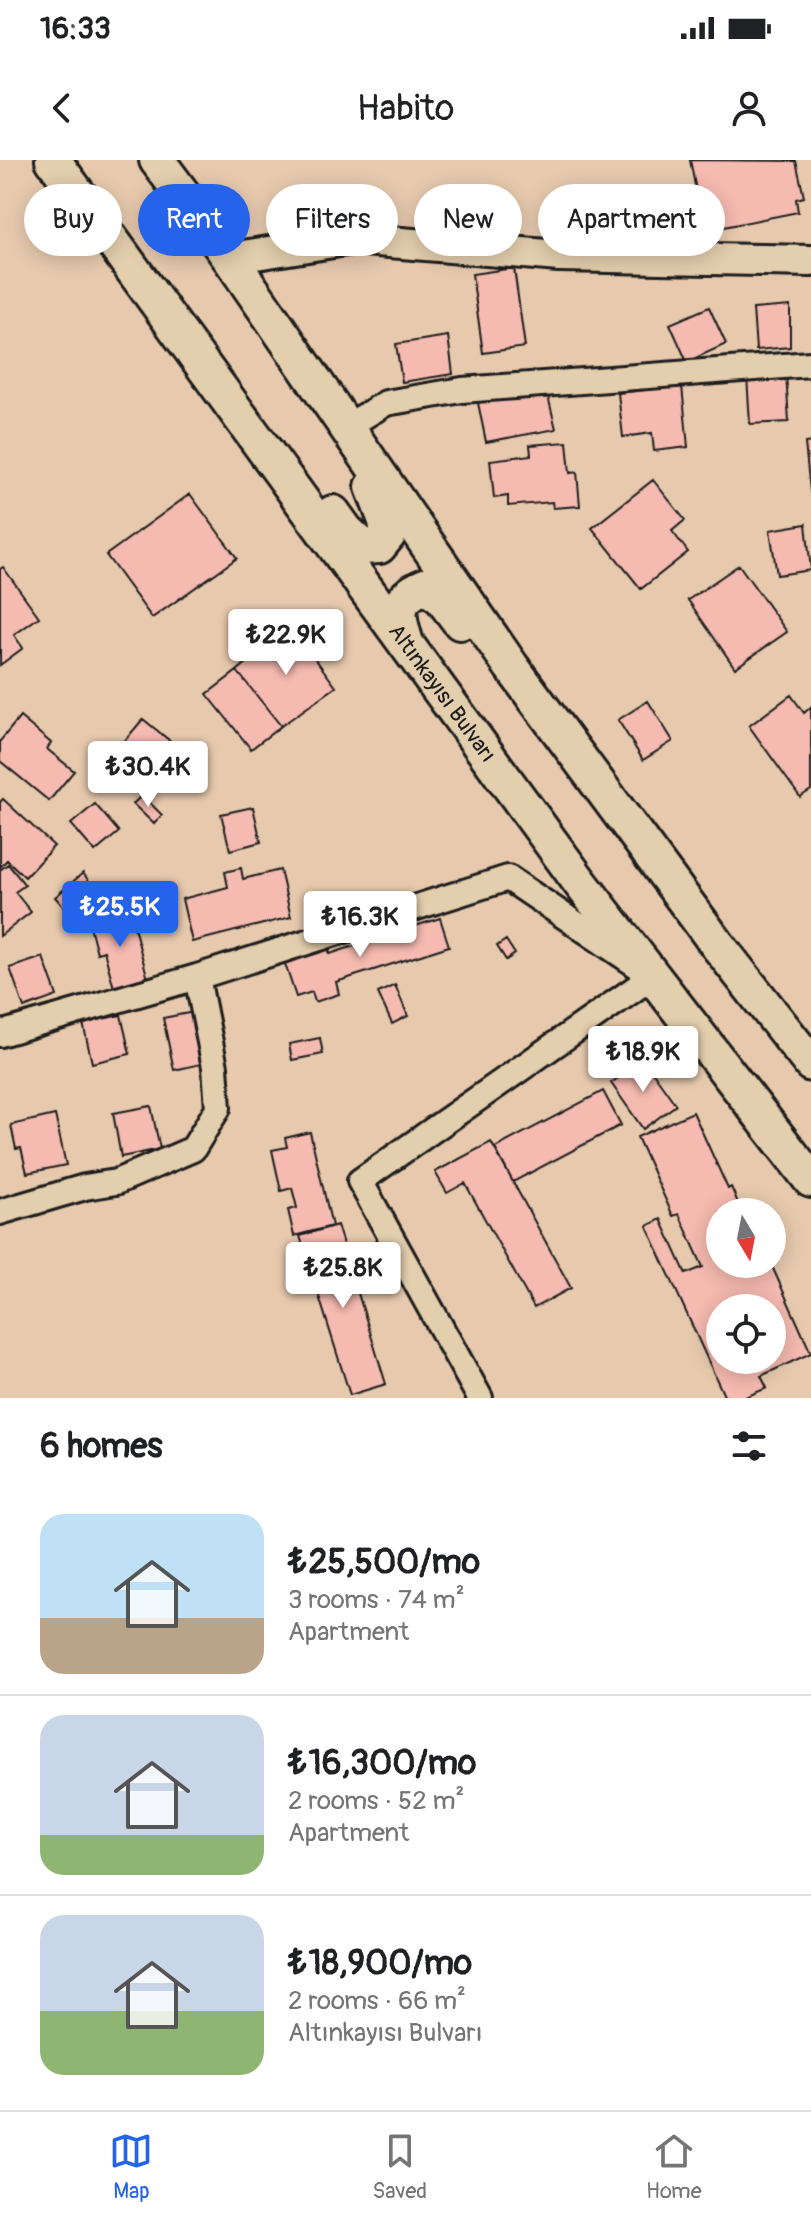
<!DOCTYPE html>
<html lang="en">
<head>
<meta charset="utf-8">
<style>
  :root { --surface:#fff; --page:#f6f6f6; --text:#202124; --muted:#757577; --line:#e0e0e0; --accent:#2563eb }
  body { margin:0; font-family:Pangolin,sans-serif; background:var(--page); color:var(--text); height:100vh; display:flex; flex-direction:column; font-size:30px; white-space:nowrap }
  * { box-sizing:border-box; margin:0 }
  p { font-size:26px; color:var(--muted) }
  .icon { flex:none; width:44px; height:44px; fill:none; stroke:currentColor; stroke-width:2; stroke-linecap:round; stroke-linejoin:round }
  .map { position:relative; height:1238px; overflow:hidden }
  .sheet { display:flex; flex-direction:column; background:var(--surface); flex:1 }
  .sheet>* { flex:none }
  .guide { position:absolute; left:24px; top:24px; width:764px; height:72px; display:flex; gap:16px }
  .needle { width:52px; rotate:170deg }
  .fabs { position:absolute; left:706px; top:1038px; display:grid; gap:16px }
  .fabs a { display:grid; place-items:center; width:80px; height:80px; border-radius:50%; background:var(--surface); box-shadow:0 4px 20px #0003; font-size:40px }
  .price { position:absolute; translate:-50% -68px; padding:0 18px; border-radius:8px; background:#fff; color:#222; font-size:26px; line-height:52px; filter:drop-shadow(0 2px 4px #0008) }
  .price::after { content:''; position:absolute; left:50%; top:48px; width:24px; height:18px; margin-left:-12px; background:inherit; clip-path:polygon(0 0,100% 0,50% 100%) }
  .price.on { background:var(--accent); color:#fff }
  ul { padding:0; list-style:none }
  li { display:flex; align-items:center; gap:24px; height:200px; padding:0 40px }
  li+li { border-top:2px solid var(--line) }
  li span { display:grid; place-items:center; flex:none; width:224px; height:160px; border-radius:24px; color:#555 }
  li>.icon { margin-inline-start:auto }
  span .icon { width:96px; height:96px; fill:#fffc; stroke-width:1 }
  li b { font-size:34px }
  h2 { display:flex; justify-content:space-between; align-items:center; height:96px; padding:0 40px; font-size:34px }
  .tag { padding:0 28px; border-radius:36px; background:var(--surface); box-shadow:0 4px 20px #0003; font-size:28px; line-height:72px }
  .tag.on { background:var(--accent); color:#fff }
  .status { display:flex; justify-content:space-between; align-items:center; height:56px; padding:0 40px; background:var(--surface); direction:ltr }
  .status svg { height:22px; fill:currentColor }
  header { display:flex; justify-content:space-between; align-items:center; height:104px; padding:0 40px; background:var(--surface); font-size:36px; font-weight:600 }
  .tabs { display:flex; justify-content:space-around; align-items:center; height:112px; border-top:2px solid var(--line); background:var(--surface); font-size:22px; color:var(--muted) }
  .tabs a { display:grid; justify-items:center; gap:4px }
  .tabs .on { color:var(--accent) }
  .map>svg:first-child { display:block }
  .building { fill:#f5bab0; stroke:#1c1c1c; stroke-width:2; fill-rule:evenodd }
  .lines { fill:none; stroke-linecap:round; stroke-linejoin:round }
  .minor-casing { stroke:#1c1c1c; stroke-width:30 }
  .tertiary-casing { stroke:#1c1c1c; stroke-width:36 }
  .secondary-casing { stroke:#1c1c1c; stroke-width:40 }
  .minor { stroke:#e3cead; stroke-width:24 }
  .tertiary { stroke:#e3cead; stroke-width:30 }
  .secondary { stroke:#e3cead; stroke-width:34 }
  .labels { text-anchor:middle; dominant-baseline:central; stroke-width:8; stroke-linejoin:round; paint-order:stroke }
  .street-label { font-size:22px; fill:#1c1c1c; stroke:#e3cead }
</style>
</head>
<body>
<div class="status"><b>16:33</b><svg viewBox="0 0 49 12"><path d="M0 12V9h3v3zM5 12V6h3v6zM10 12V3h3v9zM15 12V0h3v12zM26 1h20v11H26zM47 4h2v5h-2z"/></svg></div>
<header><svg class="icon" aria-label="back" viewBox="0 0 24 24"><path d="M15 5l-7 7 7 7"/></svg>Habito<svg class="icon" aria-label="person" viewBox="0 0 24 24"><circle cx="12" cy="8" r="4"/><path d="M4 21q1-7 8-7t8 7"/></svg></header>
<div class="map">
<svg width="811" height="1238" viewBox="0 0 811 1238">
  <rect width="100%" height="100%" fill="#e7caae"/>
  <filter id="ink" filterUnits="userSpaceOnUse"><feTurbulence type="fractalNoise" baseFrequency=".0125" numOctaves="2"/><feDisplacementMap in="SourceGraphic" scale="16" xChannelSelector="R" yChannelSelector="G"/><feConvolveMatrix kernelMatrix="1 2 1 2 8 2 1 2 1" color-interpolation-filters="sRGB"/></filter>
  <g filter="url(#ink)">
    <!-- building -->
    <path class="building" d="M 690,0 L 796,1 L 804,37 L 796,39 L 798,52 L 704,71 Z
      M 514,108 L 525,187 L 483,193 L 472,114 Z
      M 790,146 L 790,187 L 756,190 L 753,149 Z
      M 709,147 L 726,184 L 687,202 L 670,164 Z
      M 448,176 L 453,214 L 402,222 L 396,184 Z
      M 786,213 L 789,262 L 750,264 L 747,216 Z
      M 682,226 L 688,287 L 654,291 L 652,273 L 623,277 L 618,233 Z
      M 546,228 L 556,269 L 486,282 L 477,238 Z
      M 567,282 L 570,313 L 577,312 L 580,346 L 553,348 L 552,342 L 508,346 L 508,336 L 494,338 L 490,300 L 531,295 L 530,285 Z
      M 811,282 L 811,330 L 810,331 L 805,283 Z
      M 653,320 L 685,360 L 672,371 L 688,392 L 641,429 L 592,368 Z
      M 190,334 L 237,398 L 152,458 L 106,395 Z
      M 806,364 L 811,410 L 777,415 L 770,370 Z
      M 739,405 L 787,472 L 735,508 L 688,440 Z
      M 3,407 L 39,457 L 14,475 L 23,488 L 0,505 L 0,409 Z
      M 291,466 L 336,527 L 281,566 L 237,511 Z
      M 237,511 L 281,566 L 251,589 L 207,534 Z
      M 791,535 L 804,553 L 811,547 L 811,630 L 800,637 L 749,566 Z
      M 648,541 L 673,581 L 643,600 L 618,560 Z
      M 20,557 L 51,583 L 47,589 L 74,611 L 49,641 L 0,601 L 0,581 Z
      M 143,559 L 170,581 L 144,613 L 116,591 Z
      M 142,635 L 162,655 L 154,664 L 133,644 Z
      M 3,639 L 54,686 L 25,717 L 7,700 L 0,707 L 0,642 Z
      M 95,644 L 119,672 L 95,692 L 71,664 Z
      M 253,647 L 261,682 L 230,690 L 221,654 Z
      M 8,704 L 25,725 L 15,732 L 31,752 L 0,776 L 0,710 Z
      M 241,708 L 243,719 L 280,710 L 291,757 L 192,782 L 182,739 L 228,727 L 225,712 Z
      M 83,713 L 97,732 L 71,755 L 55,737 Z
      M 130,752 L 148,819 L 114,828 L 104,791 L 97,793 L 89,763 Z
      M 440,758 L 449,786 L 336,822 L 339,834 L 315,842 L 312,832 L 296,837 L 283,798 L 327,784 L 330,794 Z
      M 506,780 L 515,794 L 506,800 L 497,786 Z
      M 43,797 L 57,836 L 24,848 L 10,808 Z
      M 395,825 L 408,856 L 392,864 L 378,833 Z
      M 199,851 L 210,902 L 174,910 L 163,858 Z
      M 121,855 L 130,894 L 92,903 L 83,863 Z
      M 320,878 L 323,894 L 292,900 L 289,884 Z
      M 644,900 L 676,945 L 643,969 L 611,923 Z
      M 603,931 L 621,965 L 513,1022 L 495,988 Z
      M 151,946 L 160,989 L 121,997 L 113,953 Z
      M 693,952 L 728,1029 L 731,1027 L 742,1052 L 720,1052 L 720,1104 L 771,1104 L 811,1193 L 761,1216 L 767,1228 L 743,1238 L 725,1238 L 647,1066 L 661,1059 L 686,1114 L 703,1107 L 679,1054 L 673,1056 L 637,977 ZM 720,1148 L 772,1148 L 772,1200 L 720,1200 Z
      M 55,955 L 66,1005 L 27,1013 L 21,988 L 16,989 L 11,965 Z
      M 310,972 L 332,1066 L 294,1076 L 288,1050 L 297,1048 L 292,1028 L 281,1031 L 272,990 L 287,987 L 285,978 Z
      M 491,982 L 571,1128 L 534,1148 L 465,1023 L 447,1033 L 435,1012 Z
      M 337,1065 L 386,1224 L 350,1235 L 300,1076 Z
      M 365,1091 L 368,1102 L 351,1106 L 349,1095 Z"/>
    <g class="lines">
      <defs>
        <path id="minor" d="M 346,267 L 386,243 L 462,230 L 811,204
          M 0,874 L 197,817 L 508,718 L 653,816 L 360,1021 L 480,1238
          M 0,1052 L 85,1027 L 116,1022 L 193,989 L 218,948 L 215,907 L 197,817"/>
        <path id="tertiary" d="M 230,98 L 353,79 L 559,96 L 811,101"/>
        <g id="secondary">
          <path id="s1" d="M 53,0 L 579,721 L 811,1020"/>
          <path d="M 157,0 L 230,98 L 511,506 L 716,783 L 811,904"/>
          <path d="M 333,353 L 346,371 L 363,387 L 379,386 L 388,375 L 386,361 L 373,327"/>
          <path d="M 406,483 C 397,454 393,439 425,426 L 441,437 L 460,462"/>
        </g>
      </defs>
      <!-- minor casing -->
      <use href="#minor" class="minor-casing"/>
      <!-- tertiary casing -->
      <use href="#tertiary" class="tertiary-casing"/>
      <!-- secondary casing -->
      <use href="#secondary" class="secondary-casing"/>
      <!-- minor -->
      <use href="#minor" class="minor"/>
      <!-- tertiary -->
      <use href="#tertiary" class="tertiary"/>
      <!-- secondary -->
      <use href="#secondary" class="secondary"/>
    </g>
  </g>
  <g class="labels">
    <!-- street labels -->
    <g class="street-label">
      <text stroke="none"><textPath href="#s1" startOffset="660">Altınkayısı Bulvarı</textPath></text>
    </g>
  </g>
</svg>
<div class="fabs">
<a><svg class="needle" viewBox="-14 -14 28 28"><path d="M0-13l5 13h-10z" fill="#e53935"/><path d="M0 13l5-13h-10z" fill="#757577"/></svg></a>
<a><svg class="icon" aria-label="locate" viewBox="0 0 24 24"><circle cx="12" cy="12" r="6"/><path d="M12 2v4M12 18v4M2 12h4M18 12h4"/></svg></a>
</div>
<b class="price" style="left:286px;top:517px">₺22.9K</b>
<b class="price" style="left:148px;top:649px">₺30.4K</b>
<b class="price on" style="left:120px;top:789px">₺25.5K</b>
<b class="price" style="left:360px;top:799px">₺16.3K</b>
<b class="price" style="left:643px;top:934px">₺18.9K</b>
<b class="price" style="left:343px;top:1150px">₺25.8K</b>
<div class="guide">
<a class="tag">Buy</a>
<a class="tag on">Rent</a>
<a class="tag">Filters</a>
<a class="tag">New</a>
<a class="tag">Apartment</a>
</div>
</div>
<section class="sheet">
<h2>6 homes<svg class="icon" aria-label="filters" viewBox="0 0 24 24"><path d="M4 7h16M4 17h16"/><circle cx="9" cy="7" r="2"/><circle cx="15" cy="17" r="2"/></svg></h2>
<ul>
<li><span style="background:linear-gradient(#bfe0f5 65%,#b9a48a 0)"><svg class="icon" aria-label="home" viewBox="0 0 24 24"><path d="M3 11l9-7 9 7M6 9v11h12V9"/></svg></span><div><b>₺25,500/mo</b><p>3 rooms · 74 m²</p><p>Apartment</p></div></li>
<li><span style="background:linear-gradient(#c9d6e8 75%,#8fb573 0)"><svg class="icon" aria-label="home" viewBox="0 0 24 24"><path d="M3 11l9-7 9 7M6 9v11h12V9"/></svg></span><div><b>₺16,300/mo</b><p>2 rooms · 52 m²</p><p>Apartment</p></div></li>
<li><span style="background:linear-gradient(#c9d6e8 60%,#8fb573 0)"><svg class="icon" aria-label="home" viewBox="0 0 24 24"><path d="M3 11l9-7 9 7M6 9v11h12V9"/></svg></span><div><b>₺18,900/mo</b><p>2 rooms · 66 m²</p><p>Altınkayısı Bulvarı</p></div></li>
</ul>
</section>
<nav class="tabs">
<a class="on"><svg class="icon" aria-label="map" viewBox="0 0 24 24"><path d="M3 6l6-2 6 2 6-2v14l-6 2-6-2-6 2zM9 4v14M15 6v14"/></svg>Map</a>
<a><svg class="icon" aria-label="saved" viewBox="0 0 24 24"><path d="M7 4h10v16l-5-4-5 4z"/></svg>Saved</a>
<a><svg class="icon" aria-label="home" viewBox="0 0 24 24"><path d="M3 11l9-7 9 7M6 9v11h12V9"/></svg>Home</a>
</nav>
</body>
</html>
